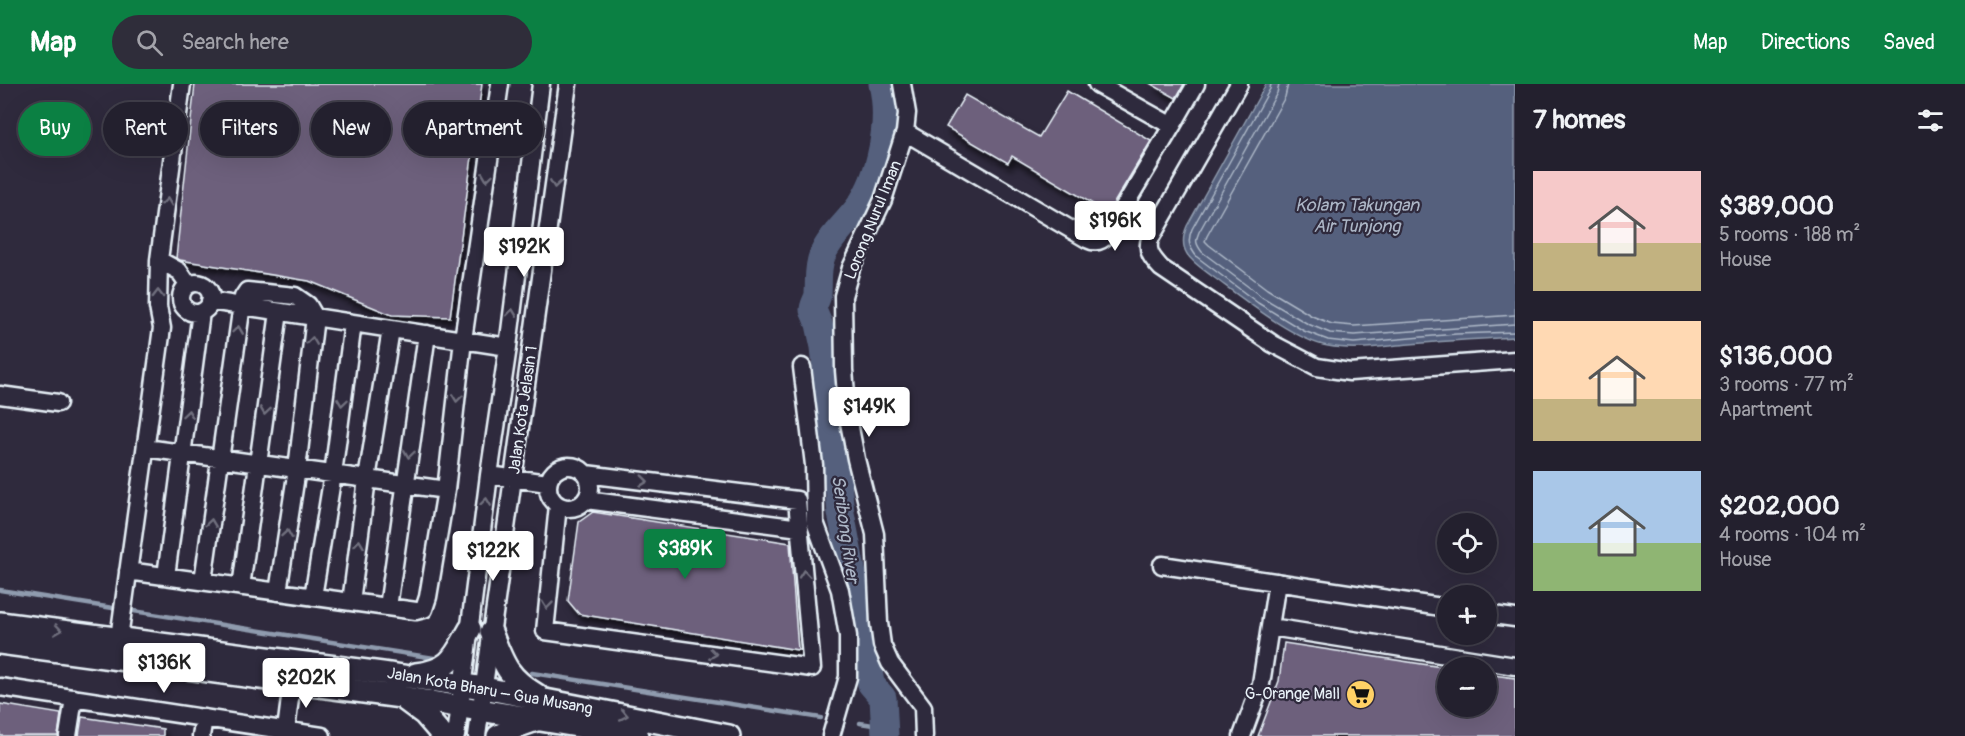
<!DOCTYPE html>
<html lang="en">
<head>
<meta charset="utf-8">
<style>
  :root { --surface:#23202e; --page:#2f2d3a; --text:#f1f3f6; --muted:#a3a3aa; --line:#403e4a; --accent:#0b8043 }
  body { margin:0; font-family:Pangolin,sans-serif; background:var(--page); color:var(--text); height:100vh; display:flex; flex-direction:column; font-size:22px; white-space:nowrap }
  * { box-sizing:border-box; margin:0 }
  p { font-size:20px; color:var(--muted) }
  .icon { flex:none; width:33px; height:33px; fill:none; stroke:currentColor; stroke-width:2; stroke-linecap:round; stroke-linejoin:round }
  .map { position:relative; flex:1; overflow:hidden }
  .sheet { display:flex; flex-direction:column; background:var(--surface); width:450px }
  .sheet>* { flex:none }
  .hud { position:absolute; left:18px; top:18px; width:570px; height:54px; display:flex; gap:12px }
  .buttons { position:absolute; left:1437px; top:429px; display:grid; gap:12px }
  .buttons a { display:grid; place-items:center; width:60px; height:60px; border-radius:50%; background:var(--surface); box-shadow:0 6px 24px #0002,0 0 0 2px var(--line); font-size:30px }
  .price { position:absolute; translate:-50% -51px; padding:0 14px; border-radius:6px; background:#fff; color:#222; font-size:20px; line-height:39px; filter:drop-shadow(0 2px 3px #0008) }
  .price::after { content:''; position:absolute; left:50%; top:36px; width:18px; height:14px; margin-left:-9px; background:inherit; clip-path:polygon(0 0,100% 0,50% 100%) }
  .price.active { background:var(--accent); color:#fff }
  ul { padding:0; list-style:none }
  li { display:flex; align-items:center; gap:18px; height:150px; padding:0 18px }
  li span { display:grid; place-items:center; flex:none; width:168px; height:120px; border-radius:0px; color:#555 }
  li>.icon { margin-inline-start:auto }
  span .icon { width:72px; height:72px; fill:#fffc; stroke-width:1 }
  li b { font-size:26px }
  h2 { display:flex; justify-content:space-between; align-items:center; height:72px; padding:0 18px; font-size:26px }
  .chip { padding:0 21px; border-radius:27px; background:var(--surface); box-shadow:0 6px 24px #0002,0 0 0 2px var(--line); font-size:21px; line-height:54px }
  .chip.active { background:var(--accent); color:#fff }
  header { display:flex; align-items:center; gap:36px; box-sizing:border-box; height:84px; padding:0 30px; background:var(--accent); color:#fff }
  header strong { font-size:28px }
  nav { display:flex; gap:33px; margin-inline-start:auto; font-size:21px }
  .search { width:420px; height:54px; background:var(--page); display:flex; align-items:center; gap:15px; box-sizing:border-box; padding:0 21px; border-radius:33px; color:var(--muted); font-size:22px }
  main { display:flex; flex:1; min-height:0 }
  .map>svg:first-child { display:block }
  .water { fill:#54617d; stroke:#8f9bae; stroke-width:1.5 }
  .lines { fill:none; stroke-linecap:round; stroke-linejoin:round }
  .shore { stroke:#adb7c7; stroke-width:1.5 }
  .stream { stroke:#8f9bae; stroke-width:4.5 }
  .river { stroke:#54617d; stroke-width:27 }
  .building { fill:#6d607c; stroke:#e8f1f8; stroke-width:1.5; filter:url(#shadow) }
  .minor-casing { stroke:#e8f1f8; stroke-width:21 }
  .major-casing { stroke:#e8f1f8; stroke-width:26 }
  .minor { stroke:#2f2a3d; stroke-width:16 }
  .major { stroke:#2f2a3d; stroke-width:21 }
  .oneway { stroke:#70707e }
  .labels { text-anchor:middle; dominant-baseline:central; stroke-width:4.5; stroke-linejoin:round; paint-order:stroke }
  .street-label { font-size:16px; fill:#e8f1f8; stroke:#2f2a3d }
  .poi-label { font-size:16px; fill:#e8f1f8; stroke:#2f2a3d; text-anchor:end }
  .water-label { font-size:18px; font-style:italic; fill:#adb7c7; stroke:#2f2a3d }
</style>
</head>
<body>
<header>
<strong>Map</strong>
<div class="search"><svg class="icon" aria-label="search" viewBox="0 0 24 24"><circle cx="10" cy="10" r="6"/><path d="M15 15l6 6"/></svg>Search here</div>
<nav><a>Map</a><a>Directions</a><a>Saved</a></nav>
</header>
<main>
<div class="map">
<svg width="1515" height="652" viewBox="0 0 1515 652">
  <defs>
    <filter id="shadow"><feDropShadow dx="3.5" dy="6" stdDeviation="3" flood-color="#0009"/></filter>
  </defs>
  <rect width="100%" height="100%" fill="#2f2a3d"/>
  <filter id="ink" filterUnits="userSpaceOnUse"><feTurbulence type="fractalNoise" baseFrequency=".0167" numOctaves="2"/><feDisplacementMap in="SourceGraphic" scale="12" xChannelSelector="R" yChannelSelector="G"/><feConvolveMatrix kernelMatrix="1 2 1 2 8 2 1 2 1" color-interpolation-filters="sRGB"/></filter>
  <g filter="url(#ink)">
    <!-- water -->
    <path class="water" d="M 1266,0 L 1515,0 L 1515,253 C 1480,255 1445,257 1410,260 C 1383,262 1355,267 1328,262 C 1296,257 1243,215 1216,195 C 1195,179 1175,170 1187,142 Z"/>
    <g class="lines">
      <!-- shore -->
      <path class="shore" d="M 1271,0 L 1270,5 L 1192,145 C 1187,157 1189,163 1197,173 L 1258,219 L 1304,247 L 1328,256 L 1354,259 L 1456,250 L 1515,248
        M 1279,0 L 1277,9 L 1199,148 C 1195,157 1196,160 1202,168 L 1262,213 L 1308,240 L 1330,249 L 1354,251 L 1515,240
        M 1288,0 L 1285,13 L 1207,152 L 1205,157 L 1209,161 L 1267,205 L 1312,232 L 1332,240 L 1354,242 L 1515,231"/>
      <!-- stream -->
      <path class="stream" d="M 0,506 L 119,525
        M 127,526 L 434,574
        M 532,589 L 821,634
        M 860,639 L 886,643"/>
      <!-- river -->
      <path class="river" d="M 882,0 C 891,38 881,92 858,124 C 846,140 829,154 822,172 C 817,185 819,196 818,209 C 818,215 813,220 813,226 L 819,240 L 824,263 L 841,429 L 862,537 L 871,600 L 883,614 L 885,652"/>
    </g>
    <!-- building -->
    <path class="building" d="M 195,0 L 482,0 L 450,233 L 392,231 L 309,197 L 180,176 L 176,174 Z
      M 1151,0 L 1184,0 L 1176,14 Z
      M 1067,7 L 1151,57 L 1108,129 L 1012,72 L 1008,79 L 946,43 L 965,11 L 1039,53 Z
      M 593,428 L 790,459 L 798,566 L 579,530 L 568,517 L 579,438 Z
      M 1284,559 L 1448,584 L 1448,622 L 1486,622 L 1486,590 L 1515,594 L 1515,652 L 1258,652 L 1279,597 Z
      M 0,620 L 61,630 L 58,652 L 0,652 Z
      M 82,633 L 163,645 L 163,652 L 79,652 Z"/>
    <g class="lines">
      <defs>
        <path id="minor" d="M 902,0 L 907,29 L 905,48 L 883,116 L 851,184 L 843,212 L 844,286 L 848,333 L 856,375 L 875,450 L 879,539 L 882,561 L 890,579 L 923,623 L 924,652
          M 1239,0 L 1150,155 C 1146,167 1152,174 1161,184 L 1273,260 L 1317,283 L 1350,288 L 1515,276
          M 495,35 L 535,42
          M 1172,42 L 1196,0
          M 905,48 L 1087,155 C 1095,159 1101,158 1107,151 L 1172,42 L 1097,0
          M 159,176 L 179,187 L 188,200
          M181 214a15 15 0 1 1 30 0a15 15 0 1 1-30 0Z
          M 210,217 L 508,263
          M 802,283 L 814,381 L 815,438 L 840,506 L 848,552 L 848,593 L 831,652
          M 0,311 L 58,319
          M 146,364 L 446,406
          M548 403a21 21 0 1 1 42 0a21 21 0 1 1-42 0Z
          M 489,391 L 548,399
          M 586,416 L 800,444
          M 558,421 L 545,547 L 812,584 L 797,416 L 586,390
          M 1162,481 L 1448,524
          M 128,487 L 416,527 L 424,525 L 428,513 L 446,406 L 463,256 L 500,0
          M 166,492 L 201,228
          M 203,497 L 243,213 L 247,207 L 295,212 L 308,221 L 315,233 L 297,385 L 278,508
          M 241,503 L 279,228
          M 313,513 L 333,390 L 353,239
          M 351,518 L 367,395 L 391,245
          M 388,523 L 427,250
          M 1486,530 L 1515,534
          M 1271,543 L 1515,582
          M 119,554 L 162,244 L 158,223 L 159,176 L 182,0
          M 0,603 L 322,652
          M 286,646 L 292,599
          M 68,652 L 74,614
          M 201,652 L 204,634
          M 456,652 L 489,391 L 508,263 L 541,0
          M 477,652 L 568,0
          M 1242,652 L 1261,600 L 1277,498"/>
        <path id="major" d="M 0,539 L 382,589 L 484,604 L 729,652
          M 491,548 C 503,579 507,593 537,611
          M 0,559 L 401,613 L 638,652
          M 416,590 C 451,586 454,573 470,545
          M 405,616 L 424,630 L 443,652
          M 498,652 L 519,642 L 536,636"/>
      </defs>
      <!-- minor casing -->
      <use href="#minor" class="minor-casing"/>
      <!-- major casing -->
      <use href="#major" class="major-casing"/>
      <!-- minor -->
      <use href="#minor" class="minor"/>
      <!-- major -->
      <use href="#major" class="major"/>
    </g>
    <!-- one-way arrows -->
    <defs><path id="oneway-chevron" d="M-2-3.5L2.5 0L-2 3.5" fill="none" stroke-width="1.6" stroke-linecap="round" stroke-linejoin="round" transform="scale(1.5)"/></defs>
    <g class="oneway">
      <use href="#oneway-chevron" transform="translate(487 93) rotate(98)"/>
      <use href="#oneway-chevron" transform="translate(555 100) rotate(98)"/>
      <use href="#oneway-chevron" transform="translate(167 118) rotate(-83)"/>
      <use href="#oneway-chevron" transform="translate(158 210) rotate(-90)"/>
      <use href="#oneway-chevron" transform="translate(512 229) rotate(-83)"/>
      <use href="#oneway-chevron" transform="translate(238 246) rotate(-82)"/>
      <use href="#oneway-chevron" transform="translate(312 257) rotate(-83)"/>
      <use href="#oneway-chevron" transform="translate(457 314) rotate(97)"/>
      <use href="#oneway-chevron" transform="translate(342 318) rotate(98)"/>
      <use href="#oneway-chevron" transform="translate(265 327) rotate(98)"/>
      <use href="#oneway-chevron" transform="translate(188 330) rotate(-82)"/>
      <use href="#oneway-chevron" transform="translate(409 370) rotate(98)"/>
      <use href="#oneway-chevron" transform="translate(644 397) rotate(7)"/>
      <use href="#oneway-chevron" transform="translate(486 418) rotate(-83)"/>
      <use href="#oneway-chevron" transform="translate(211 439) rotate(-82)"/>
      <use href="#oneway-chevron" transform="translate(287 450) rotate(-81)"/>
      <use href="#oneway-chevron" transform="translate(359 460) rotate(-83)"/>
      <use href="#oneway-chevron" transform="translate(804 490) rotate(-95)"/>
      <use href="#oneway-chevron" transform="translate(547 521) rotate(96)"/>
      <use href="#oneway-chevron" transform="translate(58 546) rotate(8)"/>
      <use href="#oneway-chevron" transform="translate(713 570) rotate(8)"/>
      <use href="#oneway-chevron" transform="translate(624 631) rotate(11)"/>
    </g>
  </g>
  <!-- icons -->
  <defs>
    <symbol id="supermarket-disc" viewBox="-11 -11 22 22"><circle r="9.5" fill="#ffd166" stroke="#2f2a3d"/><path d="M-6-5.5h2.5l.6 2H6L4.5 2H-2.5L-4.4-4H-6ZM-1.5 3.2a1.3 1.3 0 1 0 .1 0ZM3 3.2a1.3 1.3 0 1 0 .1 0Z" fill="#111"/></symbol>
  </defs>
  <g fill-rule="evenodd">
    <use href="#supermarket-disc" x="1344" y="594" width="33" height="33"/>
  </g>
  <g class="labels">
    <!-- street labels -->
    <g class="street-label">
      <text transform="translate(873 136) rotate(-68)">Lorong Nurul Iman</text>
      <text transform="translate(523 326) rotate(-82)">Jalan Kota Jelasin 1</text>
      <text transform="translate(490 607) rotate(10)">Jalan Kota Bharu – Gua Musang</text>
    </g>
    <!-- poi labels -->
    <g class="poi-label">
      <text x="1340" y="610">G-Orange Mall</text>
    </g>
    <!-- water labels -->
    <g class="water-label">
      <text x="1357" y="121">Kolam Takungan<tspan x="1357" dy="21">Air Tunjong</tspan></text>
      <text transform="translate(845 445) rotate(82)">Seribong River</text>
    </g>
  </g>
</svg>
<div class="buttons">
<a><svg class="icon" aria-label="locate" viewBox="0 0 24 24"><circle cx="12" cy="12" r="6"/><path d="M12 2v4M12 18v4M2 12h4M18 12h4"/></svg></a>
<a>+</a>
<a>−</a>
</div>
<b class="price" style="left:1115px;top:168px">$196K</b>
<b class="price" style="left:524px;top:194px">$192K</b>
<b class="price" style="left:869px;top:354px">$149K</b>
<b class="price active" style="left:685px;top:496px">$389K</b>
<b class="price" style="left:493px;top:498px">$122K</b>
<b class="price" style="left:164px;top:610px">$136K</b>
<b class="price" style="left:306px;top:625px">$202K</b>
<div class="hud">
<a class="chip active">Buy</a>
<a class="chip">Rent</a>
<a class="chip">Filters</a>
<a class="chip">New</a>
<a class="chip">Apartment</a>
</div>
</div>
<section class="sheet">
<h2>7 homes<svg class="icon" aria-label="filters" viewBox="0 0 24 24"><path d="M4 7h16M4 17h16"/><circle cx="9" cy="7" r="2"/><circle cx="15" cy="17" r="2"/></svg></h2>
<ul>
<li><span style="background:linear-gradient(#f6c9c9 60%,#c2b280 0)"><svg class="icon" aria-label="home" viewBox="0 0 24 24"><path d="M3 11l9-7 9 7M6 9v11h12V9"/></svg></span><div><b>$389,000</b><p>5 rooms · 188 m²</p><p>House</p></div></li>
<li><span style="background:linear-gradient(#ffd9b3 65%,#c2b280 0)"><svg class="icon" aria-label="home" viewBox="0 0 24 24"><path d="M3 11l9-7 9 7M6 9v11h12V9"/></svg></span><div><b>$136,000</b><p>3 rooms · 77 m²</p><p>Apartment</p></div></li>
<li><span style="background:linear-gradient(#a9c7e8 60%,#8fb573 0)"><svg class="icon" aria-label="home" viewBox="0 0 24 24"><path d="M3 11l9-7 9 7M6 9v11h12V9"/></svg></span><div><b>$202,000</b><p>4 rooms · 104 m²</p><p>House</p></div></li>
</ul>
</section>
</main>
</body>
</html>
